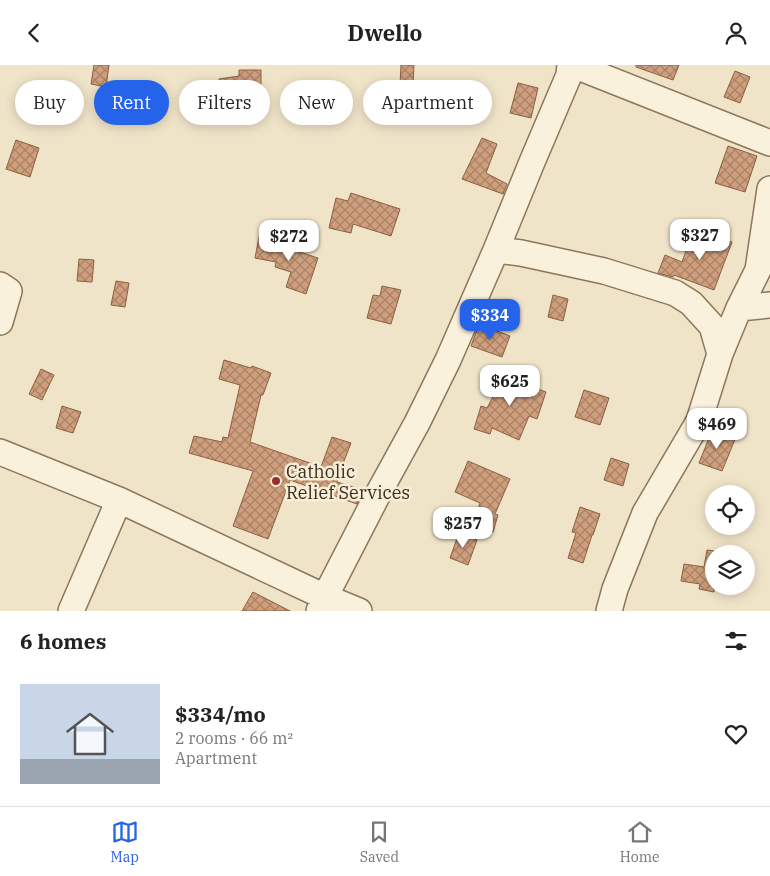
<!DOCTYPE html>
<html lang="en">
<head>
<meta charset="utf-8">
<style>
  :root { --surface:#fff; --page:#f2f2f2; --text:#222; --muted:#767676; --line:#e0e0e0; --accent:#2563eb }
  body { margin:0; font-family:"IBM Plex Serif",serif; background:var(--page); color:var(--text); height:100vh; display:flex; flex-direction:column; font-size:19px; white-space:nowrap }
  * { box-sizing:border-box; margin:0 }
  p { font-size:16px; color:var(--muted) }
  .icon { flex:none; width:28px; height:28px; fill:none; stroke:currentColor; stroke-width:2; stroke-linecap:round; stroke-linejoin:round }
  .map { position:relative; height:546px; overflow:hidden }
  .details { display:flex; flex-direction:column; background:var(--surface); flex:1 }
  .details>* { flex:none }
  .top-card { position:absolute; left:15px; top:15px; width:500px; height:45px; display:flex; gap:10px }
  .tools { position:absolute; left:705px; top:420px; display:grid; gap:10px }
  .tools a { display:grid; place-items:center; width:50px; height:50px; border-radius:50%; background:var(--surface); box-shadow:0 2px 12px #0003; font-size:25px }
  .price { position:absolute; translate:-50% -42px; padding:0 11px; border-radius:10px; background:#fff; color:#222; font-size:16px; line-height:32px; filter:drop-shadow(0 1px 2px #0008) }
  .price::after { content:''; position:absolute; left:50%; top:30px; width:15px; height:11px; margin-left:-8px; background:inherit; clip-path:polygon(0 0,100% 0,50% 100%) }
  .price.active { background:var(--accent); color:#fff }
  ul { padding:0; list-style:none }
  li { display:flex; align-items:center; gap:15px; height:125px; padding:0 20px }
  li span { display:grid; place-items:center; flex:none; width:140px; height:100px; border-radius:0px; color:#555 }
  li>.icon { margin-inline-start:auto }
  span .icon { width:60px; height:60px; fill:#fffc; stroke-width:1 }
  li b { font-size:21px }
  h2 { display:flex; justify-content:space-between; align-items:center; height:60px; padding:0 20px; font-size:21px }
  .chip { padding:0 18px; border-radius:22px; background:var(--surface); box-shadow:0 2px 12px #0003; font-size:18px; line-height:45px }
  .chip.active { background:var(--accent); color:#fff }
  header { display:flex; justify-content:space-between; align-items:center; height:65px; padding:0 20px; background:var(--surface); font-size:22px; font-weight:700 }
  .tabs { display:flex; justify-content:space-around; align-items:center; height:70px; border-top:1px solid var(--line); background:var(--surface); font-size:14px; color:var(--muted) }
  .tabs a { display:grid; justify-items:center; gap:2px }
  .tabs .active { color:var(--accent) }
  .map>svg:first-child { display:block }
  .building { fill:url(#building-cross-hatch); stroke:#8d5f41 }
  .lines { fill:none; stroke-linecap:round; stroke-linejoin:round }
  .minor-casing { stroke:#8d765c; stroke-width:28 }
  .minor { stroke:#faf1dc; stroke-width:25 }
  .poi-dot { fill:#9e2a2b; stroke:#f7eed8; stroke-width:2 }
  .labels { text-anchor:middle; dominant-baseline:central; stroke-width:5; stroke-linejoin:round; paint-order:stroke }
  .poi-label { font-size:18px; fill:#3d2e20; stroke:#f7eed8; text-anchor:start }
</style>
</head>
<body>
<header><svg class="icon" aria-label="back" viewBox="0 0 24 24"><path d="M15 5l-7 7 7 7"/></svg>Dwello<svg class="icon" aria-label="person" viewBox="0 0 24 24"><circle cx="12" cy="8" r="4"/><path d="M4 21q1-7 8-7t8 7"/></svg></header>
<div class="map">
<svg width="770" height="546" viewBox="0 0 770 546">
  <defs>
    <pattern id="building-cross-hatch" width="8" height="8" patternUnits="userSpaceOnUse" patternTransform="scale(1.25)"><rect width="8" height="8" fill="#cf9f7d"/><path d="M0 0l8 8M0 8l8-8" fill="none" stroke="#a98266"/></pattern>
  </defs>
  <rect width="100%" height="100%" fill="#f0e4c8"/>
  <!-- building -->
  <path class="building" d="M 94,0 L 109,0 L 106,22 L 91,19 Z
    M 401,0 L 414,0 L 413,20 L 400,20 Z
    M 636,0 L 679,0 L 673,15 L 636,2 Z
    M 239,5 L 261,5 L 261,29 L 239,29 L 221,31 L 219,14 L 239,11 Z
    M 735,6 L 750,12 L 740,38 L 724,32 Z
    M 518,18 L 538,23 L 531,53 L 510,48 Z
    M 482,73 L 497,79 L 486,108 L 507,119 L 503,129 L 462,114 Z
    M 16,75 L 39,83 L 30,112 L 6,104 Z
    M 728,81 L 757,91 L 745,127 L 715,118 Z
    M 351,128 L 400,144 L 391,171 L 353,159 L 351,168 L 329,163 L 336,133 L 348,136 Z
    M 699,165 L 732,177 L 714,225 L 674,210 L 673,212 L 658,208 L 665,190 L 682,197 L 689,178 L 693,180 Z
    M 259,172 L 295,181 L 293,185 L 318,193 L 306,229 L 286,222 L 291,207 L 275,202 L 276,197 L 255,193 Z
    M 79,194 L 94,195 L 92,217 L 77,216 Z
    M 116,216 L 129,218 L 125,242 L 111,240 Z
    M 382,221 L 401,225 L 391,259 L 367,253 L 373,230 L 380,231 Z
    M 553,230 L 568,234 L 563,256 L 548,252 Z
    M 479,259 L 510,271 L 502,292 L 471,281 Z
    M 224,295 L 251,303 L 252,301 L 271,308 L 263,330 L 261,330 L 250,377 L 321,402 L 332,372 L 351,378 L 339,409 L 340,409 L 337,417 L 363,425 L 357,439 L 290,415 L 268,474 L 233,461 L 253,406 L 189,388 L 194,371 L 222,377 L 223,372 L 228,373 L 240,320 L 219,314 Z
    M 498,303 L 515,311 L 513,317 L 523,319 L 546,327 L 537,354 L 529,351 L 519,375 L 492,363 L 490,369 L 474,364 L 481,341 L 487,343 L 499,320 L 492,316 Z
    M 41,304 L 54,310 L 42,335 L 29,329 Z
    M 584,325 L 609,333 L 600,360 L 575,352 Z
    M 62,341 L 81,347 L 73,368 L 56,363 Z
    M 713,363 L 736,372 L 722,406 L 699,398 Z
    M 611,393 L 629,399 L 623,421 L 604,415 Z
    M 468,396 L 510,414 L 495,449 L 498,450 L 493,467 L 473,461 L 480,438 L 455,427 Z
    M 580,442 L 600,449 L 593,470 L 592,470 L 583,498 L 568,493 L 576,468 L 572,467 Z
    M 459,468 L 477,475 L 468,500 L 450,493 Z
    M 707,485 L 714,486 L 714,527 L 699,524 L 700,519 L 681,516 L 684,499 L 704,502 Z
    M 253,527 L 290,546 L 242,546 Z"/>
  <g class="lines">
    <defs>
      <path id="minor" d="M 573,0 L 770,78
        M 496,185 L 521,188 L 604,206 L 675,228 L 691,238 L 712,261 L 720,289 L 699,356 L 645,448 L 615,524 L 609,546
        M 0,220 L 9,226 L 0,257
        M 739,243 L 770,240
        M 720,289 L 739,243 L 758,205 L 770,124
        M 0,387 L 119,435 L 325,532 L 359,546
        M 71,546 L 119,435
        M 319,546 L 325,532 L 378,429 L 417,358 L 448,295 L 496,185 L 532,97 L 569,10 L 570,0"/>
    </defs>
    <!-- minor casing -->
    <use href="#minor" class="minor-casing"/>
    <!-- minor -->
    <use href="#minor" class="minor"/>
  </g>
  <!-- markers -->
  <circle class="poi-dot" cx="276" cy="416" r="5"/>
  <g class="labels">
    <!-- poi labels -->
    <g class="poi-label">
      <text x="286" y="406">Catholic<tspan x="286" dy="21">Relief Services</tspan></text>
    </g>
  </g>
</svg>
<div class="tools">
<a><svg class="icon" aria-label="locate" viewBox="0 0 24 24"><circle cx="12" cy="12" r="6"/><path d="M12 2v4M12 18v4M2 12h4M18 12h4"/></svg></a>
<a><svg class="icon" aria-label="layers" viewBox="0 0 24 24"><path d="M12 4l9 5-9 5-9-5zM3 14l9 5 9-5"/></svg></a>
</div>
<b class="price" style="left:700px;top:196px">$327</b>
<b class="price" style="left:289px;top:197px">$272</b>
<b class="price active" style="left:490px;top:276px">$334</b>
<b class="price" style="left:510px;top:342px">$625</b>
<b class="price" style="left:717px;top:385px">$469</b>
<b class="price" style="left:463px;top:484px">$257</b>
<div class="top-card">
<a class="chip">Buy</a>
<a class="chip active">Rent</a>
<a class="chip">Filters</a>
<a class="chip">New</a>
<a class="chip">Apartment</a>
</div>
</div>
<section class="details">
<h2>6 homes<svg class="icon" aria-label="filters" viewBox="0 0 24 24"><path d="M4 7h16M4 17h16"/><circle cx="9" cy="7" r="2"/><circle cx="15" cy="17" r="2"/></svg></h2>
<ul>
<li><span style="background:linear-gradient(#c9d6e8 75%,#9aa5b1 0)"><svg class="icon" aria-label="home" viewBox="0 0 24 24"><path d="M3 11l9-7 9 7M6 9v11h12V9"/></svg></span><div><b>$334/mo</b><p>2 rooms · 66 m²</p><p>Apartment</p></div><svg class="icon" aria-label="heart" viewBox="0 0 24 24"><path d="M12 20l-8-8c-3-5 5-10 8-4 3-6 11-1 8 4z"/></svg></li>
</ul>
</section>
<nav class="tabs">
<a class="active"><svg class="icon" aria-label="map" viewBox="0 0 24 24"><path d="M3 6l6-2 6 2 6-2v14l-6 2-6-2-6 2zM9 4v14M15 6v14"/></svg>Map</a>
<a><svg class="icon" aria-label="saved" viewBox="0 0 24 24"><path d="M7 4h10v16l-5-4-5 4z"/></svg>Saved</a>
<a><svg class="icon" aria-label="home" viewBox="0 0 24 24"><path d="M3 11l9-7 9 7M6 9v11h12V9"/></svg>Home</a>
</nav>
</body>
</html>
